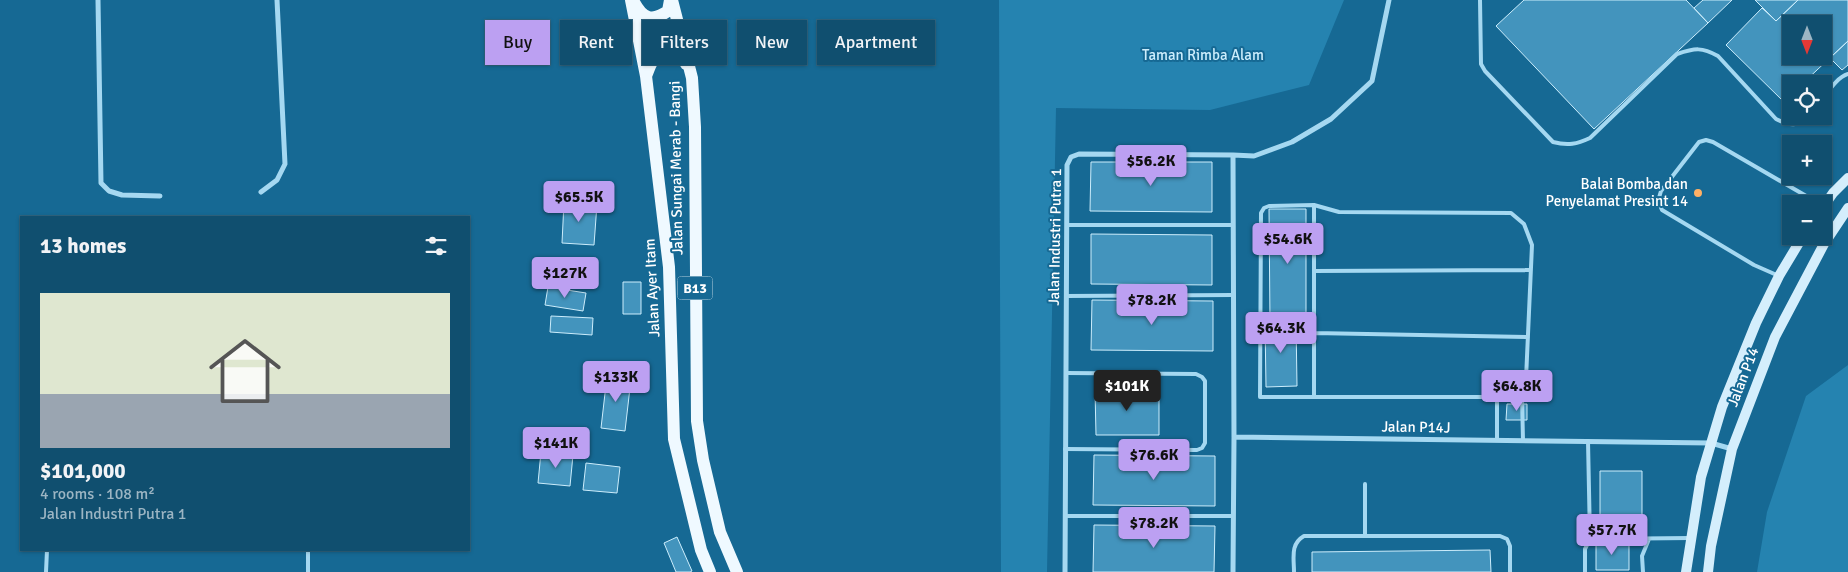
<!DOCTYPE html>
<html lang="en">
<head>
<meta charset="utf-8">
<style>
  :root { --surface:#104f6f; --page:#195674; --text:#f1f3f6; --muted:#9cb5c3; --line:#306682; --accent:#bca0f2 }
  body { margin:0; font-family:Signika,sans-serif; background:var(--page); color:var(--text); height:100vh; display:flex; flex-direction:column; font-size:19px; white-space:nowrap }
  * { box-sizing:border-box; margin:0 }
  p { font-size:16px; color:var(--muted) }
  .icon { flex:none; width:28px; height:28px; fill:none; stroke:currentColor; stroke-width:2; stroke-linecap:round; stroke-linejoin:round }
  .map { position:relative; flex:1; overflow:hidden }
  .details { position:absolute; left:20px; top:216px; width:450px; height:335px; display:flex; flex-direction:column; background:var(--surface); border-radius:0px; box-shadow:0 1px 4px #0004,0 0 0 1px var(--line) }
  .details>* { flex:none }
  .guide { position:absolute; left:485px; top:20px; width:475px; height:45px; display:flex; gap:10px }
  .needle { width:32px; rotate:180deg }
  .controls { position:absolute; left:1782px; top:15px; display:grid; gap:10px }
  .controls a { display:grid; place-items:center; width:50px; height:50px; border-radius:0px; background:var(--surface); box-shadow:0 1px 4px #0004,0 0 0 1px var(--line); font-size:25px }
  .price { position:absolute; translate:-50% -42px; padding:0 11px; border-radius:5px; background:var(--accent); color:#111; font-size:16px; line-height:32px; filter:drop-shadow(0 1px 2px #0008) }
  .price::after { content:''; position:absolute; left:50%; top:30px; width:15px; height:11px; margin-left:-8px; background:inherit; clip-path:polygon(0 0,100% 0,50% 100%) }
  .price.current { background:#222; color:#fff }
  ul { padding:0; list-style:none }
  li { display:grid; align-content:center; gap:10px; height:265px; padding:0 20px }
  li+li { border-top:1px solid var(--line) }
  li span { display:grid; place-items:center; height:155px; border-radius:0px; color:#555 }
  li>.icon { margin-inline-start:auto }
  span .icon { width:90px; height:90px; fill:#fffc; stroke-width:1 }
  li b { font-size:21px }
  h2 { display:flex; justify-content:space-between; align-items:center; height:60px; padding:0 20px; font-size:21px }
  .tag { padding:0 18px; border-radius:0px; background:var(--surface); box-shadow:0 1px 4px #0004,0 0 0 1px var(--line); font-size:18px; line-height:45px }
  .tag.current { background:var(--accent); color:#111 }
  .map>svg:first-child { display:block }
  .green { fill:#2583b0 }
  .building { fill:#4394bd; stroke:#ccedfc; fill-rule:evenodd }
  .lines { fill:none; stroke-linecap:round; stroke-linejoin:round }
  .lane { stroke:#a5d8f1; stroke-width:4 }
  .street { stroke:#a5d8f1; stroke-width:5 }
  .secondary { stroke:#d4eefc; stroke-width:10 }
  .primary { stroke:#eff9ff; stroke-width:12 }
  .poi-dot { fill:#ffb065; stroke:#166994; stroke-width:2 }
  .labels { text-anchor:middle; dominant-baseline:central; stroke-width:4; stroke-linejoin:round; paint-order:stroke }
  .shield { fill:#166994; stroke:#b9d2df; stroke-width:1 }
  .shield-label { font-size:14px; font-weight:bold; fill:#fff }
  .park-label { font-size:15px; fill:#ccedfc; stroke:#166994 }
  .street-label { font-size:15px; fill:#fff; stroke:#166994 }
  .poi-label { font-size:15px; fill:#fff; stroke:#166994; text-anchor:end }
</style>
</head>
<body>
<div class="map">
<svg width="1848" height="572" viewBox="0 0 1848 572">
  <rect width="100%" height="100%" fill="#166994"/>
  <!-- green -->
  <path class="green" d="M 999,0 L 1344,0 L 1309,85 L 1210,110 L 1056,108 L 1047,572 L 1001,572 Z
    M 1848,365 L 1848,572 L 1757,572 L 1767,512 L 1806,396 Z"/>
  <!-- building -->
  <path class="building" d="M 1524,0 L 1686,0 L 1708,23 L 1594,129 L 1496,26 Z
    M 1703,0 L 1732,0 L 1708,23 L 1694,8 Z
    M 1755,0 L 1798,0 L 1776,21 Z
    M 1798,0 L 1848,0 L 1848,41 L 1802,84 L 1791,84 L 1791,93 L 1783,101 L 1726,45 L 1762,8 L 1776,21 ZM 1791,24 L 1824,24 L 1824,56 L 1791,56 Z
    M 1848,41 L 1848,65 L 1842,70 L 1830,58 Z
    M 1091,162 L 1212,162 L 1212,212 L 1090,211 Z
    M 564,202 L 597,204 L 594,245 L 562,243 Z
    M 1269,209 L 1306,209 L 1306,322 L 1270,322 Z
    M 1091,234 L 1212,235 L 1212,285 L 1091,284 Z
    M 623,282 L 641,282 L 641,314 L 623,314 Z
    M 548,287 L 586,293 L 583,311 L 545,305 Z
    M 1092,300 L 1213,301 L 1213,351 L 1091,350 Z
    M 551,316 L 593,318 L 592,335 L 550,332 Z
    M 1296,322 L 1297,386 L 1266,387 L 1265,323 Z
    M 607,376 L 631,379 L 625,431 L 601,428 Z
    M 1095,390 L 1159,390 L 1159,435 L 1096,435 Z
    M 1507,404 L 1527,404 L 1527,420 L 1506,420 Z
    M 541,452 L 573,455 L 570,486 L 538,483 Z
    M 1094,455 L 1215,456 L 1215,506 L 1093,505 Z
    M 586,463 L 620,467 L 617,493 L 583,490 Z
    M 1600,471 L 1642,471 L 1642,526 L 1636,526 L 1636,541 L 1603,541 L 1603,526 L 1600,526 Z
    M 1094,525 L 1215,526 L 1214,572 L 1093,572 Z
    M 677,537 L 692,571 L 690,572 L 676,572 L 664,543 Z
    M 1596,541 L 1629,541 L 1629,570 L 1596,570 Z
    M 1490,550 L 1491,572 L 1312,572 L 1312,552 Z"/>
  <g class="lines">
    <!-- lane -->
    <path class="lane" d="M 1480,0 L 1481,64 L 1485,71 L 1553,142 C 1568,146 1577,144 1590,138 L 1677,54 C 1695,48 1702,47 1718,56 L 1776,119 C 1788,125 1799,128 1808,116
      M 1824,97 C 1830,89 1838,77 1848,74
      M 1314,205 L 1314,397 L 1522,397 L 1526,379 L 1532,245 L 1524,224 L 1511,213 L 1339,212 L 1314,205 L 1269,206 L 1264,208 L 1261,213 L 1260,397 L 1314,397
      M 1067,225 L 1233,225
      M 1314,271 L 1530,270
      M 1779,276 L 1754,265 L 1662,210 L 1658,201 L 1661,191 L 1699,142 L 1706,140 L 1713,142 L 1820,204
      M 1066,296 L 1233,295
      M 1314,333 L 1528,337
      M 1497,397 L 1497,440
      M 1522,397 L 1523,441
      M 1588,441 L 1590,539
      M 1065,449 L 1197,450 L 1202,448 L 1205,443 L 1205,381 L 1202,377 L 1196,374 L 1066,373
      M 1365,484 L 1365,536
      M 1065,516 L 1233,516
      M 46,572 L 47,550
      M 308,572 L 308,550
      M 1294,572 C 1294,558 1290,544 1304,536 L 1500,536 L 1507,539 L 1510,546 L 1510,572
      M 1585,572 L 1585,549 L 1590,539 L 1691,538
      M 1643,572 L 1642,556 L 1649,539"/>
    <!-- street -->
    <path class="street" d="M 98,0 L 101,183 L 109,191 L 122,195 L 160,196
      M 1233,155 L 1254,156 L 1292,142 L 1331,119 L 1372,81 L 1389,0
      M 261,192 L 277,180 L 285,164 L 277,0
      M 1234,437 L 1711,443 L 1732,449
      M 1065,572 L 1067,165 L 1071,157 L 1079,154 L 1233,155 L 1234,437 L 1233,572"/>
    <!-- secondary -->
    <path class="secondary" d="M 1824,206 L 1833,193 L 1848,178
      M 1686,572 L 1701,477 L 1722,407 L 1756,323 L 1779,276 L 1803,236
      M 1708,572 L 1711,546 L 1732,449 L 1775,337 L 1824,244 L 1848,208"/>
    <!-- primary -->
    <path class="primary" d="M 631,0 L 646,76 L 669,267 L 674,439 L 701,550 L 710,572
      M 672,0 L 692,78 L 695,127 L 697,421 L 703,460 L 720,532 L 737,572
      M 634,2 C 643,19 652,22 668,11 L 670,0
      M 646,76 C 649,70 650,63 655,58 C 665,45 680,51 686,64"/>
  </g>
  <!-- markers -->
  <circle class="poi-dot" cx="1698" cy="193" r="5"/>
  <g class="labels">
    <!-- shield labels -->
    <rect class="shield" x="677.5" y="276.5" width="35" height="23" rx="4"/>
    <g class="shield-label">
      <text x="695" y="288">B13</text>
    </g>
    <!-- park labels -->
    <g class="park-label">
      <text x="1203" y="55">Taman Rimba Alam</text>
    </g>
    <!-- street labels -->
    <g class="street-label">
      <text transform="translate(676 168) rotate(-91)">Jalan Sungai Merab - Bangi</text>
      <text transform="translate(1055 237) rotate(-89)">Jalan Industri Putra 1</text>
      <text transform="translate(652 288) rotate(-93)">Jalan Ayer Itam</text>
      <text transform="translate(1743 377) rotate(-69)">Jalan P14</text>
      <text transform="translate(1416 427) rotate(1)">Jalan P14J</text>
    </g>
    <!-- poi labels -->
    <g class="poi-label">
      <text x="1688" y="184">Balai Bomba dan<tspan x="1688" dy="17">Penyelamat Presint 14</tspan></text>
    </g>
  </g>
</svg>
<div class="controls">
<a><svg class="needle" viewBox="-14 -14 28 28"><path d="M0-13l5 13h-10z" fill="#e53935"/><path d="M0 13l5-13h-10z" fill="#9cb5c3"/></svg></a>
<a><svg class="icon" aria-label="locate" viewBox="0 0 24 24"><circle cx="12" cy="12" r="6"/><path d="M12 2v4M12 18v4M2 12h4M18 12h4"/></svg></a>
<a>+</a>
<a>−</a>
</div>
<b class="price" style="left:1151px;top:187px">$56.2K</b>
<b class="price" style="left:579px;top:223px">$65.5K</b>
<b class="price" style="left:1288px;top:265px">$54.6K</b>
<b class="price" style="left:565px;top:299px">$127K</b>
<b class="price" style="left:1152px;top:326px">$78.2K</b>
<b class="price" style="left:1281px;top:354px">$64.3K</b>
<b class="price" style="left:616px;top:403px">$133K</b>
<b class="price current" style="left:1127px;top:412px">$101K</b>
<b class="price" style="left:1517px;top:412px">$64.8K</b>
<b class="price" style="left:556px;top:469px">$141K</b>
<b class="price" style="left:1154px;top:481px">$76.6K</b>
<b class="price" style="left:1154px;top:549px">$78.2K</b>
<b class="price" style="left:1612px;top:556px">$57.7K</b>
<div class="guide">
<a class="tag current">Buy</a>
<a class="tag">Rent</a>
<a class="tag">Filters</a>
<a class="tag">New</a>
<a class="tag">Apartment</a>
</div>
<section class="details">
<h2>13 homes<svg class="icon" aria-label="filters" viewBox="0 0 24 24"><path d="M4 7h16M4 17h16"/><circle cx="9" cy="7" r="2"/><circle cx="15" cy="17" r="2"/></svg></h2>
<ul>
<li><span style="background:linear-gradient(#dfe7d0 65%,#9aa5b1 0)"><svg class="icon" aria-label="home" viewBox="0 0 24 24"><path d="M3 11l9-7 9 7M6 9v11h12V9"/></svg></span><div><b>$101,000</b><p>4 rooms · 108 m²</p><p>Jalan Industri Putra 1</p></div></li>
</ul>
</section>
</div>
</body>
</html>
